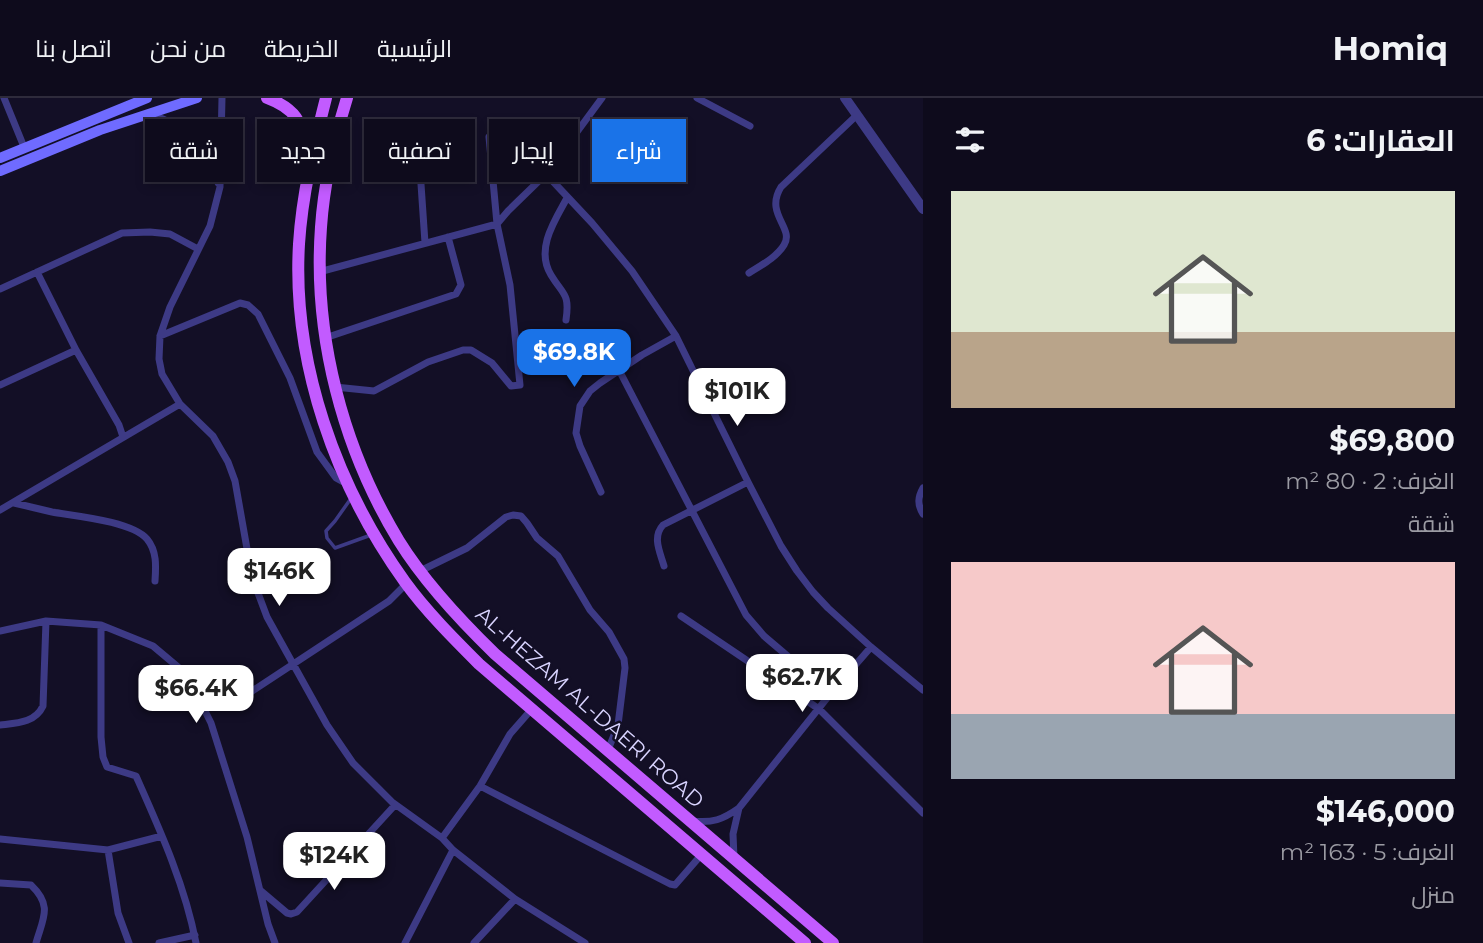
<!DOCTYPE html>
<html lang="ar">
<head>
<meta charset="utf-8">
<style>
  :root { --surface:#0e0b1c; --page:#1c1929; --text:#f1f3f6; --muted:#9b9ba3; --line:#2e2b3b; --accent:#1a73e8 }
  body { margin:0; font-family:Montserrat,Cairo,sans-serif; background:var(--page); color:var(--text); direction:rtl; height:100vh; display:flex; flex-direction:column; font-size:26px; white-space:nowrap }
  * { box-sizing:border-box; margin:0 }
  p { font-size:23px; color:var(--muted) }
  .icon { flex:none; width:38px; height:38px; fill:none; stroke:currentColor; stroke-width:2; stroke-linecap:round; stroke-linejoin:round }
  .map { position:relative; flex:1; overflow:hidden; direction:ltr }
  .side { display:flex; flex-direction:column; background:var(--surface); width:560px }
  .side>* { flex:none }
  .hud { position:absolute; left:21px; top:21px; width:665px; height:63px; direction:rtl; display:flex; gap:14px }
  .price { position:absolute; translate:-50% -60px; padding:0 16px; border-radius:14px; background:#fff; color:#222; font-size:23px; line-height:46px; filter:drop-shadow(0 2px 4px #0008) }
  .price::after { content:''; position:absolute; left:50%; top:42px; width:21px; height:16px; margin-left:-10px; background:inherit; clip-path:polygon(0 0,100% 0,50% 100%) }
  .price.active { background:var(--accent); color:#fff }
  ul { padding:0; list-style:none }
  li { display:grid; align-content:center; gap:14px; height:371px; padding:0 28px }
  li span { display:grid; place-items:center; height:217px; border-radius:0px; color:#555 }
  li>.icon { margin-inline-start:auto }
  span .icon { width:126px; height:126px; fill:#fffc; stroke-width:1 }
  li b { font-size:30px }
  h2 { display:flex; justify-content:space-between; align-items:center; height:84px; padding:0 28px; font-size:30px }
  .tag { padding:0 24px; border-radius:0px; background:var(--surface); box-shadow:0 4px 10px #0003,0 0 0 2px var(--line); font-size:24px; line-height:63px }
  .tag.active { background:var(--accent); color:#fff }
  header { display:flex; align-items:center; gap:42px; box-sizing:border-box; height:98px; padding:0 35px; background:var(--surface); border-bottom:2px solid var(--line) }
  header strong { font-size:33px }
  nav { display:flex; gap:38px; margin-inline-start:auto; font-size:24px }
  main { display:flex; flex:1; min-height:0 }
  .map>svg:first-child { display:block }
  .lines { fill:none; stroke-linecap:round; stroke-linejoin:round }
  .service { stroke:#3d3a85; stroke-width:3.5 }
  .minor { stroke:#3d3a85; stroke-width:7 }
  .tertiary { stroke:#3d3a85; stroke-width:10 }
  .secondary { stroke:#6f6bff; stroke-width:10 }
  .primary { stroke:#c25bff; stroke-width:12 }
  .labels { text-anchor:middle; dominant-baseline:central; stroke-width:5; stroke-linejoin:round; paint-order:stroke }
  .street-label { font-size:21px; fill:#d9d4ff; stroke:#130f26 }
</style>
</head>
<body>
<header>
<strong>Homiq</strong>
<nav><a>الرئيسية</a><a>الخريطة</a><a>من نحن</a><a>اتصل بنا</a></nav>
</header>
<main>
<section class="side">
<h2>العقارات: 6<svg class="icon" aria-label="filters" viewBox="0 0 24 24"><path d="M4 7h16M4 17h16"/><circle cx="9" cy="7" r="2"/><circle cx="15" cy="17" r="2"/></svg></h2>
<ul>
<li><span style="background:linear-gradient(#dfe7d0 65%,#b9a48a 0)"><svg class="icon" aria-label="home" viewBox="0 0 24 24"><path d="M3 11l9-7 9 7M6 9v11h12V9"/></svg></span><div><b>$69,800</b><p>الغرف: 2 · 80 m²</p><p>شقة</p></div></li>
<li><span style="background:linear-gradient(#f6c9c9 70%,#9aa5b1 0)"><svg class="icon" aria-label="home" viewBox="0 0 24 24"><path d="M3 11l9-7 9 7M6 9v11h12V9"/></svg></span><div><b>$146,000</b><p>الغرف: 5 · 163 m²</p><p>منزل</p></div></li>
</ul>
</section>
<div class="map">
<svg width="923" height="845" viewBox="0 0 923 845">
  <rect width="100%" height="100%" fill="#130f26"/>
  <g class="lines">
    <!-- service -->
    <path class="service" d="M 352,399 L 335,423 L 326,433 L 327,440 L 335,450 L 371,437"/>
    <!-- minor -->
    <path class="minor" d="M 4,0 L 24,49
      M 222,0 L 220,89 L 210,128 L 170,209 L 160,238 L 159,261 L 162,276 L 180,306 L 213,338 L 228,364 L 235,383 L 252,479 L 267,519 L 327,627 L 353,665 L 392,704 L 442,740 L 453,752 L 515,801 L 585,845
      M 697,0 L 750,28
      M 147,17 C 152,18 158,19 163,21 C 189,31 208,61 218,85
      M 418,42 L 425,145
      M 546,76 L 592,125 L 632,173 L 676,238 L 748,384 L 781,448 L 797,473 L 813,494 L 828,510 L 871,549 L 923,592
      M 37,174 L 76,252 L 119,327 L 123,339
      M 319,174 L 497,126 L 508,113 L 546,76 L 602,0
      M 749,175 C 760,168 777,159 784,147 C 795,130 764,116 781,89 L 857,17
      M 0,191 L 122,135 L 150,134 L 170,136 L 198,151
      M 566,222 C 570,195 563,197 551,177 C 535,151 555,122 567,100
      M 160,238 L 240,205 L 248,207 L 258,216 L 290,280 L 317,354 L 336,380 L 347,386
      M 325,240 L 456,196 L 461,187 L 448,139
      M 619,272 L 746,517 L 764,538 L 831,595
      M 0,287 L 76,252
      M 335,289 L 374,293 L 428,264 L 463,252 L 471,252 L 492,265 L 511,288 L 520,287 L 510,187 L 497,126 L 489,39
      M 923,390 C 918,399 917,406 923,416
      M 601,394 L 580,348 L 576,335 L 580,308 L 590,293 L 600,285 L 642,257 L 676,238
      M 14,405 C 27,408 39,411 52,414 C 75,418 131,423 147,441 C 157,453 156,468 155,483
      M 0,412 L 180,306
      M 664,468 C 660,454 652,439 663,427 L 748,384
      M 420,473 L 467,450 L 506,419 L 513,417 L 521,418 L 527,425 L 537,440 L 558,458 L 590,512 L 609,534 L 624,561 L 625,570 L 618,627 L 608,652
      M 681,518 L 819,611 L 923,715
      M 101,527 L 101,639 L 103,659 L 107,669 L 136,678 C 160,732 185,787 196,845
      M 0,533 L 46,523 L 101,527 L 153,548 L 178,569 L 195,593 L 211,625 L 247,739 L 268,826 L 275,845
      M 237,603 L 389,503 L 406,486
      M 0,627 C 17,625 35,625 43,608 L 46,523
      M 480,688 L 670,786 L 675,787 L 702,756
      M 692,723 C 713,725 722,722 739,710 L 831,595 L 871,549
      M 442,740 L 480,688 L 510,636 L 531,612
      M 0,741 L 108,752 L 162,738
      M 108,752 L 118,815 L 129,845
      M 734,760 L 733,736 L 739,710
      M 0,785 L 31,787 C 53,808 43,820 36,845
      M 261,793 L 287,815 L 291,816 L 297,814 L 395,707
      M 159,845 L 195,837
      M 405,845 L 453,752
      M 474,845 L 515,801"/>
    <!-- tertiary -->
    <path class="tertiary" d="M 845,0 L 923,111"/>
    <!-- secondary -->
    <path class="secondary" d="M 0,60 L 147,0
      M 0,73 L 100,32 L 197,0"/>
    <!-- primary -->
    <path class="primary" d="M 267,0 C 302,13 301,29 310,61
      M 326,0 C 314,47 302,97 299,146 C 292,265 336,388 405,484 C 426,513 454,541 479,566 L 805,845
      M 347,0 C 334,42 324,85 321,129 C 313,238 343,351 399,443 C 425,485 460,522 495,556 L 833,845"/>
  </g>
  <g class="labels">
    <!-- street labels -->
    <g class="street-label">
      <text transform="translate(590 609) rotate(41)">AL-HEZAM AL-DAERI ROAD</text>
    </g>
  </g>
</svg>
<b class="price active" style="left:574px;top:291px">$69.8K</b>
<b class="price" style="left:737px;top:330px">$101K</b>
<b class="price" style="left:279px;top:510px">$146K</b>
<b class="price" style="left:802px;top:616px">$62.7K</b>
<b class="price" style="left:196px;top:627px">$66.4K</b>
<b class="price" style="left:334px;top:794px">$124K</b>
<div class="hud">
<a class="tag active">شراء</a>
<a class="tag">إيجار</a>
<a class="tag">تصفية</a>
<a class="tag">جديد</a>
<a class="tag">شقة</a>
</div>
</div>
</main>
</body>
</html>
